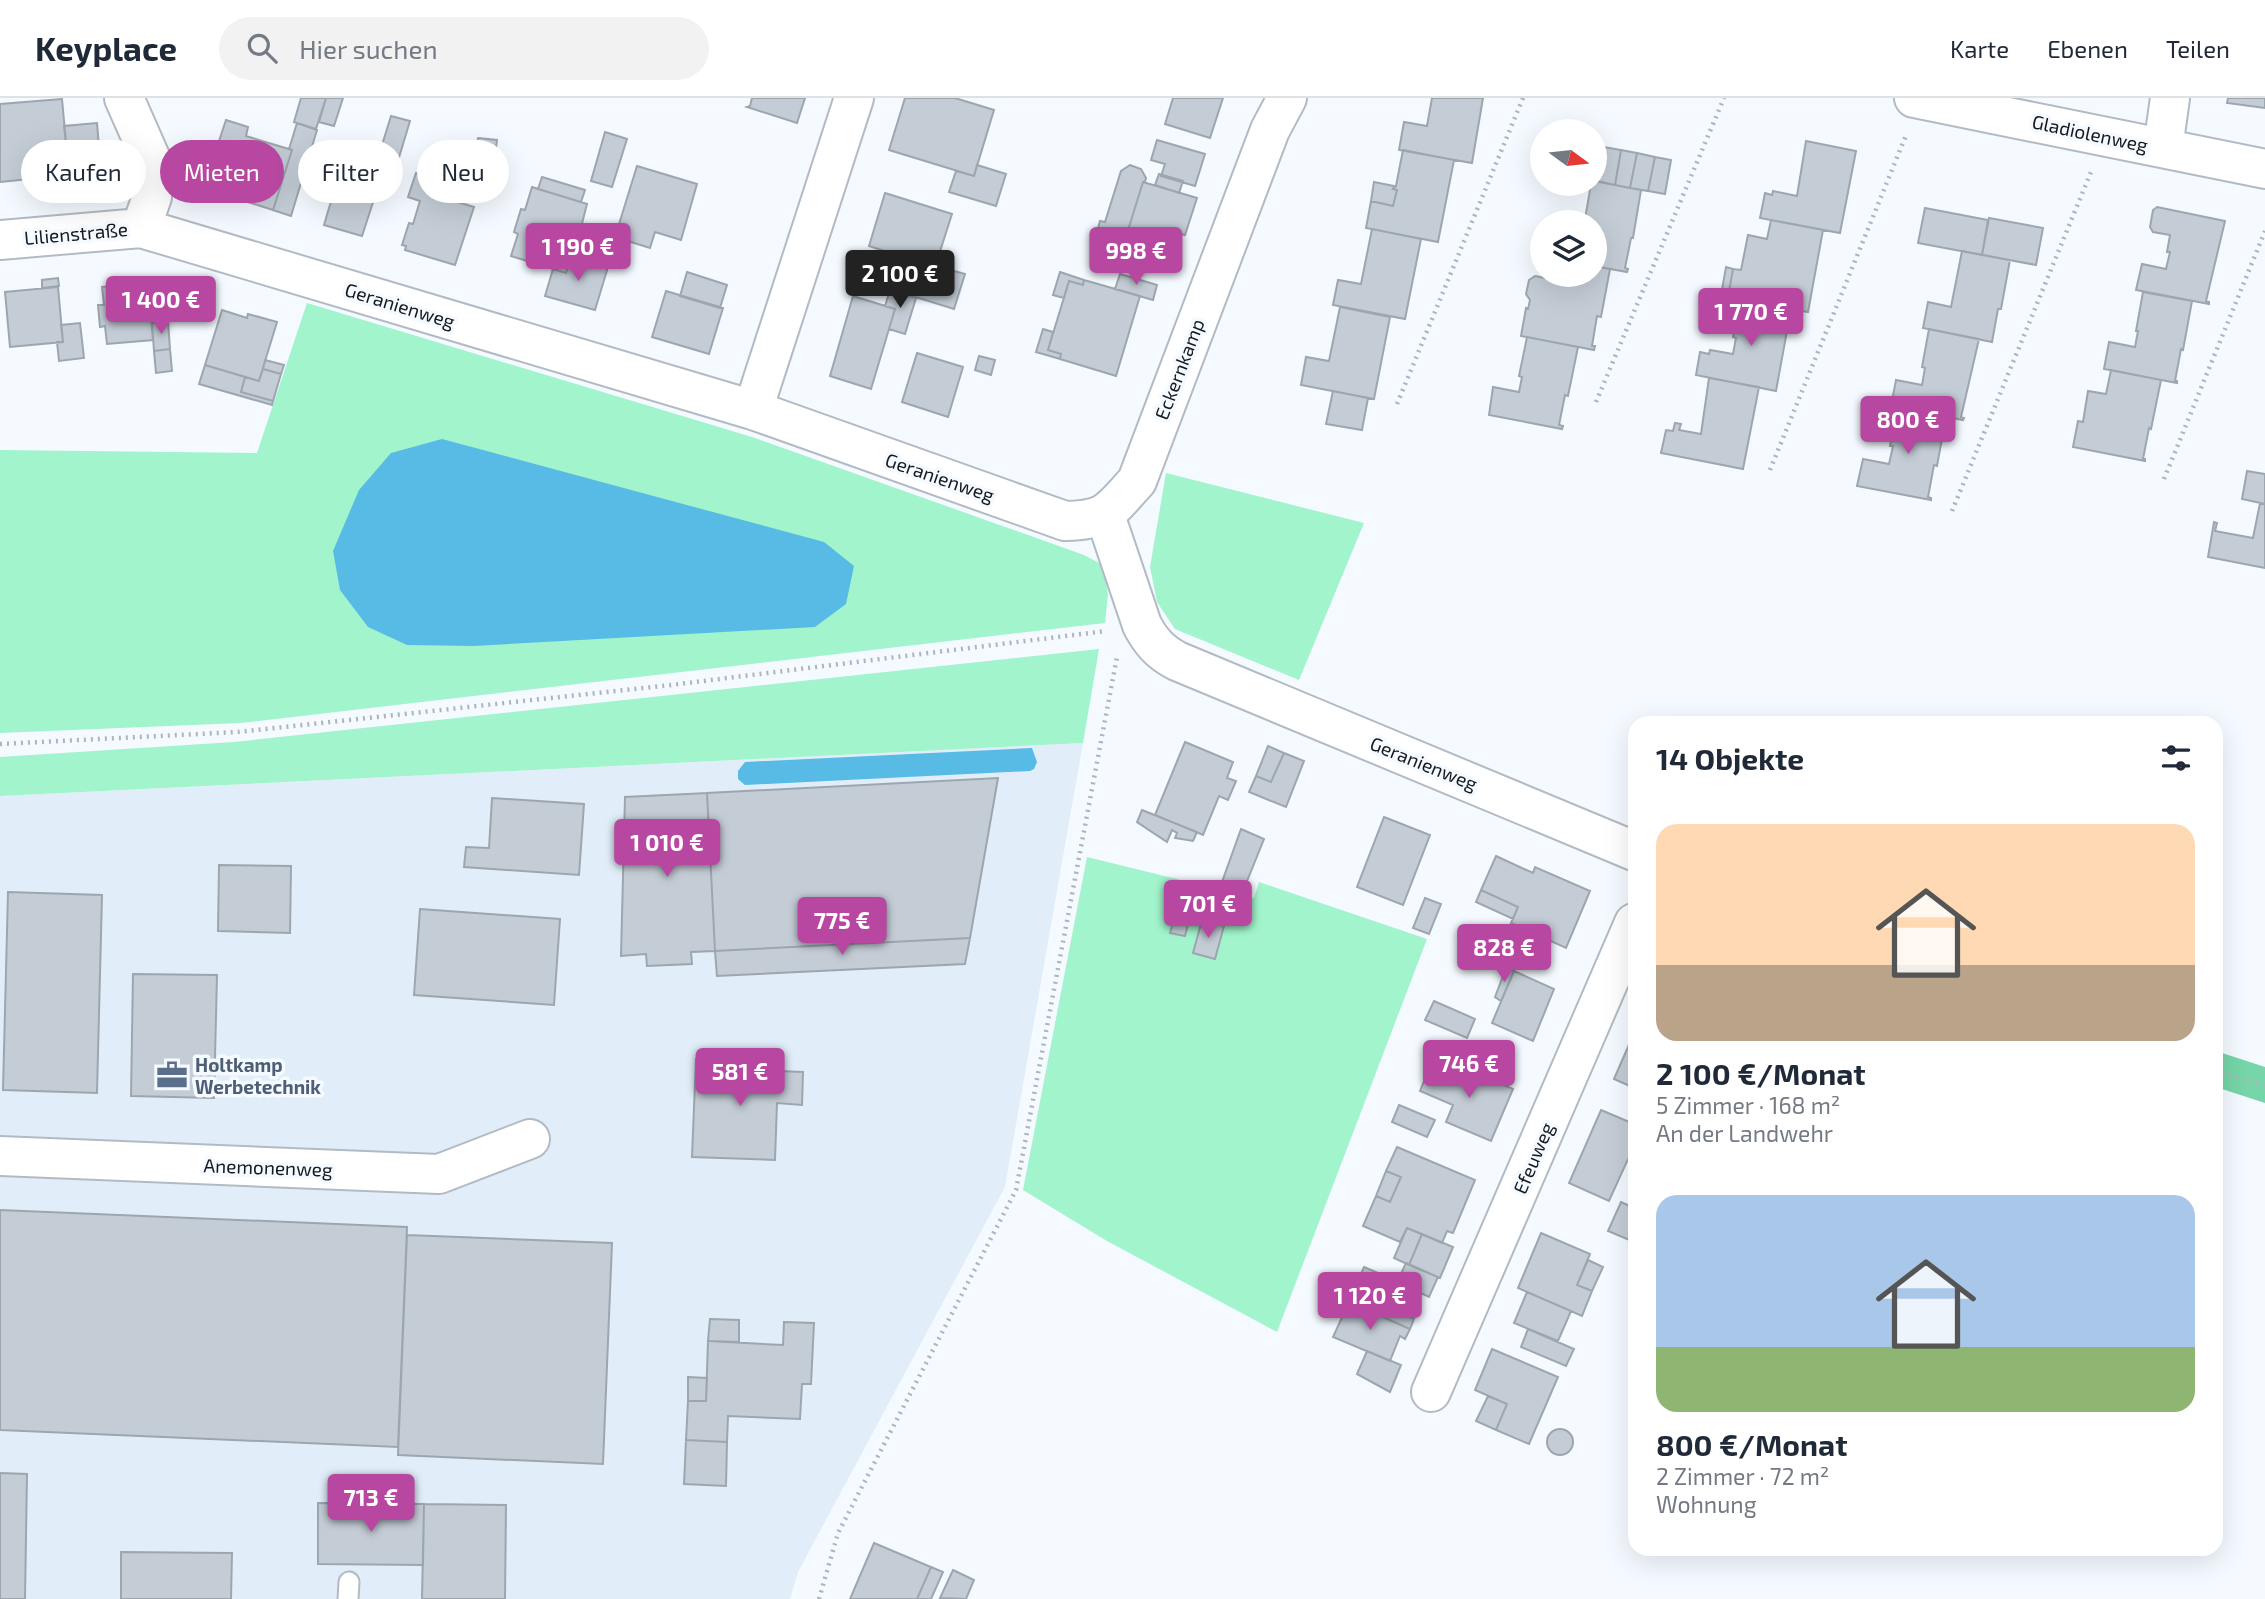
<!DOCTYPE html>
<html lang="de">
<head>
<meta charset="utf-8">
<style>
  :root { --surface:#fff; --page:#f2f2f3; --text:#1f2937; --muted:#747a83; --line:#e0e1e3; --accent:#b847a2 }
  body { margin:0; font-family:"Exo 2",sans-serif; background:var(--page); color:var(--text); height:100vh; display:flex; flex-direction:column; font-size:26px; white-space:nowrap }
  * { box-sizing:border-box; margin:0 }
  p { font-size:23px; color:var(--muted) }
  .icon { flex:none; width:38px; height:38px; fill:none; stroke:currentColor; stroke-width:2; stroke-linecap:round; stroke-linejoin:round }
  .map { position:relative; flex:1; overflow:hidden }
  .details { position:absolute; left:1628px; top:618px; width:595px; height:840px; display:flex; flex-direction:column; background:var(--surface); border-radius:21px; box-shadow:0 7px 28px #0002 }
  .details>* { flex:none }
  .top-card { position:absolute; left:21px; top:42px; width:665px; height:63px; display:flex; gap:14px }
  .needle { width:46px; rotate:105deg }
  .tools { position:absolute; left:1530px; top:21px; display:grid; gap:14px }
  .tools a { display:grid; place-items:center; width:77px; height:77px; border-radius:50%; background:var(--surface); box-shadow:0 7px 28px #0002; font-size:35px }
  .price { position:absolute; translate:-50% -60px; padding:0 16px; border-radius:7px; background:var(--accent); color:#fff; font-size:23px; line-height:46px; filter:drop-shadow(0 2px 4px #0008) }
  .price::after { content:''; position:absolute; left:50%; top:42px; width:21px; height:16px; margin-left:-10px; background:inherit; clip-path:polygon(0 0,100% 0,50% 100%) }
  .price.on { background:#222; color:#fff }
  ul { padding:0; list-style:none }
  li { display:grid; align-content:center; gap:14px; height:371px; padding:0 28px }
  li span { display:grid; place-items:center; height:217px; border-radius:21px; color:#555 }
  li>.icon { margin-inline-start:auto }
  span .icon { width:126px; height:126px; fill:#fffc; stroke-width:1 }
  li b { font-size:30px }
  h2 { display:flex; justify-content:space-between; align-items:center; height:84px; padding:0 28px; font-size:30px }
  .tag { padding:0 24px; border-radius:32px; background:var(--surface); box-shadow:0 7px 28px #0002; font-size:24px; line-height:63px }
  .tag.on { background:var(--accent); color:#fff }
  header { display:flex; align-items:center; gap:42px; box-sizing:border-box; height:98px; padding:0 35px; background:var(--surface); border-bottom:2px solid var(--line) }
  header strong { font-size:33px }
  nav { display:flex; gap:38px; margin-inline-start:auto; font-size:24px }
  .search { width:490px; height:63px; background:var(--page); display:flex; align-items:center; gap:18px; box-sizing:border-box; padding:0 24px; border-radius:38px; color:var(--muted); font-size:26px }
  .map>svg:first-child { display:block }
  .built { fill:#e1eef9 }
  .green { fill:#a1f4cb }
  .forest { fill:#76d5a9 }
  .water { fill:#57bbe6 }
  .building { fill:#c4cdd6; stroke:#9da6ae; stroke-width:2 }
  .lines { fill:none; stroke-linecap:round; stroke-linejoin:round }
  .service-casing { stroke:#b2bbc3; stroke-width:23 }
  .minor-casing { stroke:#b2bbc3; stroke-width:42 }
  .path { stroke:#afb4b9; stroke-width:4.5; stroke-dasharray:2 5; stroke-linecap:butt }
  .service { stroke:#fff; stroke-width:19 }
  .minor { stroke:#fff; stroke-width:38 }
  .labels { text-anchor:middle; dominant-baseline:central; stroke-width:7; stroke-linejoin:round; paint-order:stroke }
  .street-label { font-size:19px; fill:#171a1d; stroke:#f4faff }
  .service-label { font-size:19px; font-weight:bold; fill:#4e5e75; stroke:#f4faff; text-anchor:start }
</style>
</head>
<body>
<header>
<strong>Keyplace</strong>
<div class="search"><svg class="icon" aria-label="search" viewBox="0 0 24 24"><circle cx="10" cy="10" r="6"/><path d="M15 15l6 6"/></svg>Hier suchen</div>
<nav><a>Karte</a><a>Ebenen</a><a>Teilen</a></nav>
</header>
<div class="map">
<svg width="2265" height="1501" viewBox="0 0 2265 1501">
  <rect width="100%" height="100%" fill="#f4faff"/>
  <!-- built -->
  <path class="built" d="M 1083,645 L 1005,1089 L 798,1474 L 790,1501 L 0,1501 L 0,698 Z"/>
  <!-- green -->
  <path class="green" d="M 307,205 L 752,339 L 1084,457 L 1103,467 L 1108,496 L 1105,525 L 240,625 L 0,635 L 0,352 L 257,355 Z
    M 1166,375 L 1364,425 L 1299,582 L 1175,531 L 1157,504 L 1150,469 Z
    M 1099,551 L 1083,645 L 0,698 L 0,659 L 234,644 Z
    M 1087,759 L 1254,800 L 1259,784 L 1427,841 L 1277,1234 L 1107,1143 L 1023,1092 Z"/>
  <!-- forest -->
  <path class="forest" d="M 2216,953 L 2265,969 L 2265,1005 L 2216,989 Z"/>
  <!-- water -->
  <path class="water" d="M 442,341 L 824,444 L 854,468 L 846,506 L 815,529 L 474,548 L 407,547 L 368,529 L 340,492 L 333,453 L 359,392 L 391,355 Z
    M 1032,650 L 1037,664 L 1034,671 L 1030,673 L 745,687 L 738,681 L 738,673 L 745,664 Z"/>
  <!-- building -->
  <path class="building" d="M 301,0 L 326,0 L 316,31 L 294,24 Z
    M 326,0 L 343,0 L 334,28 L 319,24 Z
    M 752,0 L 805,0 L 797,25 L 747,9 L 750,8 Z
    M 905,0 L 955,0 L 994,12 L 974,78 L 889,52 Z
    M 1173,0 L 1223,0 L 1210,40 L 1165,26 Z
    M 1432,0 L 1483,0 L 1472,65 L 1399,52 L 1404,24 L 1427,28 Z
    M 2228,0 L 2265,0 L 2265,10 L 2227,5 Z
    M 62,1 L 69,77 L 0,84 L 0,6 Z
    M 391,18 L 410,23 L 397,66 L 378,60 Z
    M 226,22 L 248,29 L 246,38 L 292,52 L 273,112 L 229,98 L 240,62 L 215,55 Z
    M 97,25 L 100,61 L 68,64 L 64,28 Z
    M 297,25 L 317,32 L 291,118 L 273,112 L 292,52 L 289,51 Z
    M 605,34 L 627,41 L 612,89 L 591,83 Z
    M 478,40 L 497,42 L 490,99 L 470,97 L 470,92 L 453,88 L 458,51 L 476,53 Z
    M 1157,42 L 1205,56 L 1195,88 L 1161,78 L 1165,66 L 1151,62 Z
    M 1806,43 L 1856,53 L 1840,135 L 1760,120 L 1765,95 L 1772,97 L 1773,93 L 1797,98 Z
    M 1594,47 L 1604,49 L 1597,83 L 1594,83 Z
    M 329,49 L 379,66 L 372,91 L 377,92 L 362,138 L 324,127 L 337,83 L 320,78 Z
    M 1604,49 L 1621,52 L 1615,87 L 1597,83 Z
    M 1403,52 L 1454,62 L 1438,144 L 1366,130 L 1371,103 L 1393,108 L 1397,92 L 1393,91 L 1396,88 Z
    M 1621,52 L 1637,55 L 1630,90 L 1615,87 Z
    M 1637,55 L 1655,59 L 1648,93 L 1630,90 Z
    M 1655,59 L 1671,62 L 1665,96 L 1648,93 Z
    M 977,67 L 1006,76 L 996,108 L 949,94 L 956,73 L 974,78 Z
    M 1130,67 L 1141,71 L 1146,80 L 1145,84 L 1143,84 L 1120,158 L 1093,149 L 1100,123 L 1105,124 L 1121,73 Z
    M 637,68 L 697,86 L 681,142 L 655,134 L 650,150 L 615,139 Z
    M 416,75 L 442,83 L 437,98 L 474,109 L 455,167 L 405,152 L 406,148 L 402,147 L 409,125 L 413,126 L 420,103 L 408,99 Z
    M 1159,76 L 1183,83 L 1179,95 L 1155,87 Z
    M 542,79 L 585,92 L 581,104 L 538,91 Z
    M 1594,83 L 1641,92 L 1633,140 L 1631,140 L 1625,170 L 1628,171 L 1627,174 L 1594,168 L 1594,124 L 1586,124 L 1585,121 L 1591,86 L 1594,86 Z
    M 1143,84 L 1197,100 L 1185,137 L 1180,136 L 1169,172 L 1120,158 Z
    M 1374,84 L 1394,88 L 1393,91 L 1397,92 L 1393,108 L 1371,103 Z
    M 532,89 L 587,106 L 575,153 L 573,152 L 566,175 L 511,158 L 518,136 L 514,134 L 521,111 L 525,112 Z
    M 885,95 L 952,116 L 935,169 L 869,148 Z
    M 2157,109 L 2225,123 L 2206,203 L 2209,204 L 2209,206 L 2136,192 L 2142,166 L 2166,171 L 2170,154 L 2167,154 L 2170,137 L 2153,134 L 2150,129 L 2153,112 Z
    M 1925,110 L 1988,122 L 1982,157 L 1918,145 Z
    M 1989,120 L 2043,130 L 2036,167 L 1982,157 Z
    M 1771,122 L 1823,132 L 1808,214 L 1728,199 L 1733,171 L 1741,172 L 1748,137 L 1767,141 Z
    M 1372,131 L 1421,141 L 1405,221 L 1333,207 L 1338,182 L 1361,186 Z
    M 1962,153 L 2010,162 L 2001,211 L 1998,211 L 1992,244 L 1923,230 L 1928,204 L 1951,209 Z
    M 572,158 L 608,169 L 595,212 L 545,198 L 553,171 L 566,175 Z
    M 917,163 L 965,176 L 954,211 L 906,196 Z
    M 1594,168 L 1610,171 L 1601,219 L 1597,218 L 1592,248 L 1595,248 L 1594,252 L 1521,238 L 1526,210 L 1528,211 L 1530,202 L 1526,196 L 1529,182 L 1535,178 L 1556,182 L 1557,177 L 1594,177 Z
    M 1726,169 L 1733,171 L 1728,199 L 1721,197 Z
    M 687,174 L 727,187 L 720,210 L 680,198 Z
    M 1060,174 L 1084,182 L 1083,187 L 1069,183 L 1064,200 L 1053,197 Z
    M 1120,176 L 1157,187 L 1153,202 L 1115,191 Z
    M 58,180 L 59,188 L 42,190 L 42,182 Z
    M 1084,182 L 1140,198 L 1116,278 L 1060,261 L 1061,256 L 1048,252 L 1069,183 L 1083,187 Z
    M 148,185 L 153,242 L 107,246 L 105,228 L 100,229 L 98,207 L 104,207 L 102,189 Z
    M 58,189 L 63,244 L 10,249 L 5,194 Z
    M 890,192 L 916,200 L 905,236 L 889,231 L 895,211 L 885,208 Z
    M 666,193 L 723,210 L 709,256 L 652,239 Z
    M 2143,194 L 2192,203 L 2183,252 L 2181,251 L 2175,283 L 2177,283 L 2177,285 L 2104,271 L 2109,244 L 2135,249 L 2138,233 L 2136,233 Z
    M 853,198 L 895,211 L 871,291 L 830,278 Z
    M 1741,201 L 1791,211 L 1776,293 L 1696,277 L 1700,254 L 1709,256 L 1710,252 L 1733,256 L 1736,240 L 1733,239 Z
    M 1340,209 L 1390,219 L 1374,301 L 1301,287 L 1306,259 L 1329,263 Z
    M 222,212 L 247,220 L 248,216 L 277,224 L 259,283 L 205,267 Z
    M 168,224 L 170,251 L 154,253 L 152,225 Z
    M 80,225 L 84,260 L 59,263 L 57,244 L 63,244 L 61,227 Z
    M 1043,231 L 1053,234 L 1048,252 L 1061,256 L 1060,261 L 1036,254 Z
    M 1929,231 L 1979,241 L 1961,319 L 1964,320 L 1963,322 L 1891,308 L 1896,282 L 1922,287 L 1925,270 L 1922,269 Z
    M 1527,239 L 1578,249 L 1568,298 L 1565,297 L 1559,327 L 1563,328 L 1562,331 L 1489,317 L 1493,289 L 1519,294 L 1522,279 L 1519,278 Z
    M 170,251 L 172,273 L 156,275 L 154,253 Z
    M 917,255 L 963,269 L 948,319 L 902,304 Z
    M 979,258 L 995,262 L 991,277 L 975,272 Z
    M 265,262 L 284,267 L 281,276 L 263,271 Z
    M 205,267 L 245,279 L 241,294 L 273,303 L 272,307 L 199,286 Z
    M 263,271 L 281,276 L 273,303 L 241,294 L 245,279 L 259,283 Z
    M 2111,272 L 2161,282 L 2151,331 L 2149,330 L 2143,361 L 2145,361 L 2145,363 L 2073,349 L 2078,323 L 2083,324 L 2088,293 L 2106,296 Z
    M 1709,280 L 1759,289 L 1743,371 L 1661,355 L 1666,332 L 1673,333 L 1675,325 L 1681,326 L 1679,332 L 1701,336 Z
    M 1333,293 L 1368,300 L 1362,332 L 1326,326 Z
    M 1897,310 L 1946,319 L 1937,368 L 1934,367 L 1928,399 L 1931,400 L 1931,402 L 1857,388 L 1863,361 L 1889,366 L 1893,348 L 1890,348 Z
    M 2247,373 L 2265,376 L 2265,406 L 2242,401 Z
    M 2260,405 L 2265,406 L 2265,470 L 2208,459 L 2214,424 L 2217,425 L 2215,433 L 2253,440 Z
    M 1185,644 L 1233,664 L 1227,680 L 1236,683 L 1228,702 L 1219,698 L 1203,737 L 1155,717 Z
    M 1268,648 L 1284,655 L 1271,684 L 1256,678 Z
    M 1284,655 L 1304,663 L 1286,709 L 1249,694 L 1256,678 L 1271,684 Z
    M 998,680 L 970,840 L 715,853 L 707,695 Z
    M 707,695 L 715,853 L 691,854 L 692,866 L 647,868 L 646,856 L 621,858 L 625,699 Z
    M 492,700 L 584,706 L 579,777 L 464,769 L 466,749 L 489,750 Z
    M 1142,712 L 1197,734 L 1193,743 L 1175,740 L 1177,735 L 1172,732 L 1167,744 L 1137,724 Z
    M 1384,719 L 1430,737 L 1403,807 L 1357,789 Z
    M 1241,731 L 1264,741 L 1243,793 L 1222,784 Z
    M 1496,758 L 1533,775 L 1535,769 L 1590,793 L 1566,850 L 1511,825 L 1518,809 L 1481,792 Z
    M 219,767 L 291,768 L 290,835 L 218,833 Z
    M 1481,792 L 1518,809 L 1513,821 L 1476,804 Z
    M 8,794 L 102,797 L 97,995 L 3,992 Z
    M 1425,800 L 1441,806 L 1429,836 L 1413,830 Z
    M 420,811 L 560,821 L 554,907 L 414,897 Z
    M 1176,815 L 1190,818 L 1185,838 L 1170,835 Z
    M 1202,822 L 1224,828 L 1215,861 L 1193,855 Z
    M 970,840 L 965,866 L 717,878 L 715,853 Z
    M 1506,870 L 1514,873 L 1501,903 L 1495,899 Z
    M 1514,873 L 1554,891 L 1533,943 L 1492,925 Z
    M 133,876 L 217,877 L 214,1000 L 131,998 Z
    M 1434,903 L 1475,921 L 1467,940 L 1425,922 Z
    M 1634,935 L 1634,990 L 1614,981 Z
    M 696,961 L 779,964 L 778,973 L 803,974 L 802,1007 L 777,1005 L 775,1062 L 692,1059 Z
    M 1431,966 L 1465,980 L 1468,971 L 1513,991 L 1491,1043 L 1446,1024 L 1453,1007 L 1420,993 Z
    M 1399,1007 L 1435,1022 L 1427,1039 L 1392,1024 Z
    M 1601,1012 L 1634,1026 L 1634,1064 L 1628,1061 L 1609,1103 L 1569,1085 Z
    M 1397,1049 L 1475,1082 L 1453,1135 L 1447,1133 L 1442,1145 L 1407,1130 L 1400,1144 L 1363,1128 L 1376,1098 L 1390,1104 L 1401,1079 L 1386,1073 Z
    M 1386,1073 L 1401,1079 L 1390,1104 L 1376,1098 Z
    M 1621,1104 L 1634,1110 L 1634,1144 L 1608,1133 Z
    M 0,1112 L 407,1129 L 398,1349 L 0,1332 Z
    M 1407,1130 L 1422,1136 L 1409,1167 L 1394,1160 Z
    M 1541,1135 L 1590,1156 L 1577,1187 L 1592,1193 L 1582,1218 L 1518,1190 Z
    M 1422,1136 L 1453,1149 L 1440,1180 L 1409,1167 Z
    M 407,1137 L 612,1145 L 603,1366 L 398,1357 Z
    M 1588,1162 L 1603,1169 L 1592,1193 L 1577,1187 Z
    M 1406,1165 L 1438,1179 L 1429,1199 L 1397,1184 Z
    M 1364,1169 L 1420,1193 L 1409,1219 L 1414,1221 L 1410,1231 L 1349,1204 Z
    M 1527,1194 L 1571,1213 L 1558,1243 L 1514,1225 Z
    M 1349,1204 L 1410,1231 L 1405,1241 L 1400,1238 L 1390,1263 L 1333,1239 Z
    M 710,1221 L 739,1222 L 739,1244 L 708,1243 Z
    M 784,1224 L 814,1225 L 811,1286 L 802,1286 L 800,1321 L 728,1318 L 727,1344 L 686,1342 L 688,1303 L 706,1303 L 708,1243 L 783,1247 Z
    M 1528,1231 L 1574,1251 L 1566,1268 L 1521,1249 Z
    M 1492,1251 L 1558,1279 L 1529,1346 L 1496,1332 L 1507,1306 L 1475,1292 Z
    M 1367,1253 L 1401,1267 L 1390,1294 L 1357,1276 Z
    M 688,1279 L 707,1280 L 706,1303 L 688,1303 Z
    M 1488,1298 L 1507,1306 L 1496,1332 L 1476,1323 Z
    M1547 1344a13 13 0 1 1 26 0a13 13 0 1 1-26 0Z
    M 686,1342 L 727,1344 L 726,1388 L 684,1386 Z
    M 0,1375 L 27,1376 L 25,1501 L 0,1501 Z
    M 318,1405 L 424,1406 L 423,1467 L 318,1466 Z
    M 424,1406 L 506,1407 L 505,1501 L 422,1501 Z
    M 874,1445 L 931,1469 L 917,1501 L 850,1501 Z
    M 121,1454 L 232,1455 L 231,1501 L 121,1501 Z
    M 931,1469 L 943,1474 L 931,1501 L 917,1501 Z
    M 953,1472 L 974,1482 L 966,1501 L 940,1500 Z"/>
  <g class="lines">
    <defs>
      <path id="service" d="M 348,1501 L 349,1484"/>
      <path id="minor" d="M 124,0 L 150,59 L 152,99 L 141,130
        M 1914,0 L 2265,71
        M 2163,50 L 2170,0
        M 0,142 L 141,130 L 753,312 L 1065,423 C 1108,422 1109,413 1137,383 L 1270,32 L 1287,0
        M 753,312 L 854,0
        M 1105,417 L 1142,527 C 1151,544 1160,554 1177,563 L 1634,753
        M 0,1058 L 439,1076 L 530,1041
        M 1431,1294 L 1634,825"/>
    </defs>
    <!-- service casing -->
    <use href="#service" class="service-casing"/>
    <!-- minor casing -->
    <use href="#minor" class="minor-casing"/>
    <!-- path -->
    <path class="path" d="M 1596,304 L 1724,0
      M 1397,306 L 1523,0
      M 1770,372 L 1907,35
      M 2164,381 L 2265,133
      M 1952,413 L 2091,74
      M 0,646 L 238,634 L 671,587 L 1106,533
      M 2216,973 L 2265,988
      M 819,1501 L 838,1435 L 1016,1092 L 1117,559"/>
    <!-- service -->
    <use href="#service" class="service"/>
    <!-- minor -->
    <use href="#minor" class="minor"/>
  </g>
  <!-- icons -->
  <defs>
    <symbol id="office-bare" viewBox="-9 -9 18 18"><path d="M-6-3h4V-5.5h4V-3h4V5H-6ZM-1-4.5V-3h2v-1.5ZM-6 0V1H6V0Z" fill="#5c6f8a" stroke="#f4faff" stroke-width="2.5" paint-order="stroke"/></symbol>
  </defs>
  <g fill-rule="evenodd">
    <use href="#office-bare" x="150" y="955" width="44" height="44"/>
  </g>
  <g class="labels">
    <!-- street labels -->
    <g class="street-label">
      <text transform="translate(2090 35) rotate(12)">Gladiolenweg</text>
      <text transform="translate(76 135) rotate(-5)">Lilienstraße</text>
      <text transform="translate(400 207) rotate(17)">Geranienweg</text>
      <text transform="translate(1179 271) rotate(-69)">Eckernkamp</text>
      <text transform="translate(940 379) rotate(19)">Geranienweg</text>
      <text transform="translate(1424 665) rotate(22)">Geranienweg</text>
      <text transform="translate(1533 1060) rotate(-67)">Efeuweg</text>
      <text transform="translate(268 1069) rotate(2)">Anemonenweg</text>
    </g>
    <!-- service labels -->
    <g class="service-label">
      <text x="195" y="966">Holtkamp<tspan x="195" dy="22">Werbetechnik</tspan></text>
    </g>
  </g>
</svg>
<div class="tools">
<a><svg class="needle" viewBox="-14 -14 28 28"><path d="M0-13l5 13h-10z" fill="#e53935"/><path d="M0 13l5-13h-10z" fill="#747a83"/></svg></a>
<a><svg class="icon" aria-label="layers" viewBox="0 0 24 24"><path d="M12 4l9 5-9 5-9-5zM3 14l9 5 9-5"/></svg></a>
</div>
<b class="price" style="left:578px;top:185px">1 190 €</b>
<b class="price" style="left:1136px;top:189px">998 €</b>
<b class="price on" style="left:900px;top:212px">2 100 €</b>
<b class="price" style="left:161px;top:238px">1 400 €</b>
<b class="price" style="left:1751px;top:250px">1 770 €</b>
<b class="price" style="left:1908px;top:358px">800 €</b>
<b class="price" style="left:667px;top:781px">1 010 €</b>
<b class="price" style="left:1208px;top:842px">701 €</b>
<b class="price" style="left:842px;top:859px">775 €</b>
<b class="price" style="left:1504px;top:886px">828 €</b>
<b class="price" style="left:1469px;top:1002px">746 €</b>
<b class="price" style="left:740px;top:1010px">581 €</b>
<b class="price" style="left:1370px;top:1234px">1 120 €</b>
<b class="price" style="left:371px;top:1436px">713 €</b>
<div class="top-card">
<a class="tag">Kaufen</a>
<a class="tag on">Mieten</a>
<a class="tag">Filter</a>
<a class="tag">Neu</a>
</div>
<section class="details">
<h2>14 Objekte<svg class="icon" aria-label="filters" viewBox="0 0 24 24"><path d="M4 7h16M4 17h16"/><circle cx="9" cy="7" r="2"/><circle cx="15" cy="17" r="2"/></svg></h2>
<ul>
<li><span style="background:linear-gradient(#ffd9b3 65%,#b9a48a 0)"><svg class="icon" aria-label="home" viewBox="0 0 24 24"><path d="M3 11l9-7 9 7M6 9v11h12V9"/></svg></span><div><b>2 100 €/Monat</b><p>5 Zimmer · 168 m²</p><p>An der Landwehr</p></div></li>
<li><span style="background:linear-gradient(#a9c7e8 70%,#8fb573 0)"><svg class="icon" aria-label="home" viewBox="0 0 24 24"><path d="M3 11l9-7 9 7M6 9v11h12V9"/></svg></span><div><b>800 €/Monat</b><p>2 Zimmer · 72 m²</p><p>Wohnung</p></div></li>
</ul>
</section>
</div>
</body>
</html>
